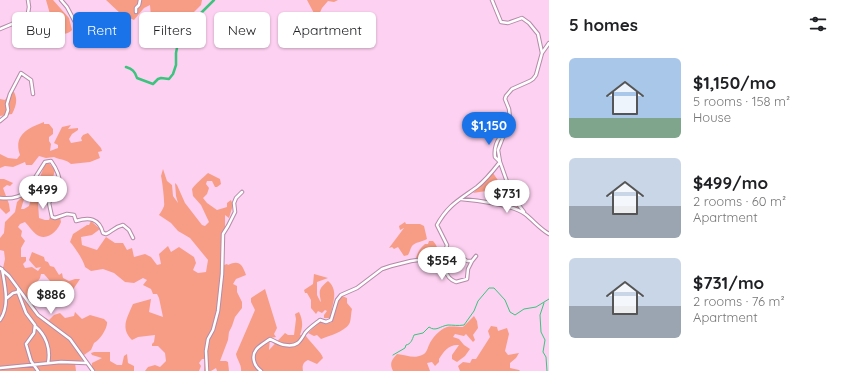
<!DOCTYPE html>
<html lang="en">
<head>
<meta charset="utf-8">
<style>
  :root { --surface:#fff; --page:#f2f2f2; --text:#202124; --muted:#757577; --accent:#1a73e8 }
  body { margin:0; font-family:Quicksand,sans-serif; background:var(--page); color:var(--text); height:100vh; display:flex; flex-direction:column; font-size:15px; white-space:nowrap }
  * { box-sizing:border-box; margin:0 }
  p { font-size:13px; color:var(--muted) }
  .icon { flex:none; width:22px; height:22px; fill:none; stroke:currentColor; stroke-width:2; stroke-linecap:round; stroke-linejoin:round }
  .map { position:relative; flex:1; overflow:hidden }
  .sheet { display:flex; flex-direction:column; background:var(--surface); width:300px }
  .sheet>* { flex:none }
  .banner { position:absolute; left:12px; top:12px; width:380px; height:36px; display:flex; gap:8px }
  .price { position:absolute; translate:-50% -34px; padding:0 9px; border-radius:14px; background:#fff; color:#222; font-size:13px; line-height:26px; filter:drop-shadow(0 1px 2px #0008) }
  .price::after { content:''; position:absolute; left:50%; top:24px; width:12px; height:9px; margin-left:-6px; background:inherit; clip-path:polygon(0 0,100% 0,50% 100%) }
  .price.active { background:var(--accent); color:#fff }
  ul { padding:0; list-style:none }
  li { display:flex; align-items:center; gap:12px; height:100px; padding:0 20px }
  li span { display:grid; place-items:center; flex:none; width:112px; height:80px; border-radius:6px; color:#555 }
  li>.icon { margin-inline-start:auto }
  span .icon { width:48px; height:48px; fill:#fffc; stroke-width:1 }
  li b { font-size:17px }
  h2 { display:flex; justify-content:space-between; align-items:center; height:48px; padding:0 20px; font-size:17px }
  .pill { padding:0 14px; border-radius:6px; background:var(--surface); box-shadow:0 1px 3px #0004; font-size:14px; line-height:36px }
  .pill.active { background:var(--accent); color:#fff }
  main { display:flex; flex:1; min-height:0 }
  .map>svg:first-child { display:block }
  .green { fill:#f79d85 }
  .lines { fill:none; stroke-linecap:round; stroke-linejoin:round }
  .stream { stroke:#3ac47d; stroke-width:1 }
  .river { stroke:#3ac47d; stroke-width:2.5 }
  .minor-casing { stroke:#b38aa8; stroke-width:4.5 }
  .minor { stroke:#fff; stroke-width:2.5 }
</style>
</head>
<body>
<main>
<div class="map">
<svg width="549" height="371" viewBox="0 0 549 371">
  <rect width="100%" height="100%" fill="#fdd1f1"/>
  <!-- green -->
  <path class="green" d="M 46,0 L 53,0 L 69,18 L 72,30 C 67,35 63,34 56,32 L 52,21 Z
    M 106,0 L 202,0 L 201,5 L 184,22 L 177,20 L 163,23 L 160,17 L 151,17 L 150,5 L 144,8 L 134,20 L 121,14 Z
    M 307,0 L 338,0 L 334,2 L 328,1 L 322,8 L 317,19 Z
    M 11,91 L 14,92 C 18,100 16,106 12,114 L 0,116 L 0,99 L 5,100 Z
    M 44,122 L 44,124 L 49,124 L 53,129 L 53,134 L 49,137 L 49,141 L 51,144 L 50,151 L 58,148 L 58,145 L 54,143 L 62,127 L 71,125 L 68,129 L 78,128 L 78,130 L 72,134 L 69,139 L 71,143 L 82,141 L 81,138 L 83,135 L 88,133 L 101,148 L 102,151 L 98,152 L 100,158 L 90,162 L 71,164 C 66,159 60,160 54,157 L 46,158 L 39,156 L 32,165 L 26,165 L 25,162 L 13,167 L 5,166 L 0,168 L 0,154 L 8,158 L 17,159 L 20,155 C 13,135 28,128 44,122 Z
    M 49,163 L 55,170 L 52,181 L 39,185 L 36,190 L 38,193 L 42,194 L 50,186 L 51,191 L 56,196 L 48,200 L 42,200 L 38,203 L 39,218 L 45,220 L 49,220 L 50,217 L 53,218 L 60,217 L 61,222 C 58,230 49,240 39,236 C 34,234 29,226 25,222 L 20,224 L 18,227 L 22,231 L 21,236 L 25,241 L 21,248 L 21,257 L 26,257 L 26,261 L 23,264 L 25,268 L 32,267 L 38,271 L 41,267 L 36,268 L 29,260 L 32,252 L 44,257 L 45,261 L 48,262 L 50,266 L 54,267 L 59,275 L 62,273 L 63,278 L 69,281 L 75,279 L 80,279 L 68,297 L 62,298 L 51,289 L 50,281 L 44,274 L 41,274 L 40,278 L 32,290 L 32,296 L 37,299 L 34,306 L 39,314 L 49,320 L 54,315 L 60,313 L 65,318 L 74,316 L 75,312 L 82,319 L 90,315 L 104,319 L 107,322 C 108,328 99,341 94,343 L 91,350 L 84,355 L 83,360 L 75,363 L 76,371 L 0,371 L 0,266 L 3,268 L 5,259 L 4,251 L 0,250 L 0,238 L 4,233 L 5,222 L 15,212 L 17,202 L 22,197 L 24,199 L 21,209 L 24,209 L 29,206 L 36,181 L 40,177 L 45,164 Z
    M 163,169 L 167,181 L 172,185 L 173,196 L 178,203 L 176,196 L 175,183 L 177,185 L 185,203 L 202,225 L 205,226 L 209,222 L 201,205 L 193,196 L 192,189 C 197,182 202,179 208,173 L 220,179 L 221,184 L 217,187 L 215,187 L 212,181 L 207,181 L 206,184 L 209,188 L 207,194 L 203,198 L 207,203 L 217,210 L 227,207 L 227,203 L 231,200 L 233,205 L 229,218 L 225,215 L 225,228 L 221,266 L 227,264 L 228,265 C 239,260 242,264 246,275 L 236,279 L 233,284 L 237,286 L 237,292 L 242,302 L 242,308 L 235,317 L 232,326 L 229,332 L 228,340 L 220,361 L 226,361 L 228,362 L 229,371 L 217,371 L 216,368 L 211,371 L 204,371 L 205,359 L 202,359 L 199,363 L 201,366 L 199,371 L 145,371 L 148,367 L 155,365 L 160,367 L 166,361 L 165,353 L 158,346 L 152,346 L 152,344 L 154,342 L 155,335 L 138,337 L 132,340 C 120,328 127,318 133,304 L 151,299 L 149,312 L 163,317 L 159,298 L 157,294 L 153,294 L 151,289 L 143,285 L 147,280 L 143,278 L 134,283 L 125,282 L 114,273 L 103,269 L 91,271 L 85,267 C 84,261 74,246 70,242 L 73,234 L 87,225 L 89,225 L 91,221 L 100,229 L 92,235 L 81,237 L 82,245 L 97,250 L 106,237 L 115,243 L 123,243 L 127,250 L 132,248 L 134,257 L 145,254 L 151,257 L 157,265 L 161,264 L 159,254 L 168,246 L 171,252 L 179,247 L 194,257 L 196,263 L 193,270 L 198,273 L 206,272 L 208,260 L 190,238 L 178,231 L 171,223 L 159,215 C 161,212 163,209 164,206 C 165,203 162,179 161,176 Z
    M 493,173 L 510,198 L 519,207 L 489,201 L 486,191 L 473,193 Z
    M 0,179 L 4,179 L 13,183 L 10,186 L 7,185 L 3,188 L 9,204 L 10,211 L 6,214 L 0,208 Z
    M 405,222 L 406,224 L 420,224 L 424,226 L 427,239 C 422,242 415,242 412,246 C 410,249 410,252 408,255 L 404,256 L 398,247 L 394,249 L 392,247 L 389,248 L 404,228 L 400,230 L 399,226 Z
    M 429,241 L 433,241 C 437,245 437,249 441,254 L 427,257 L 416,258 C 418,252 420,248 425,244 L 428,244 Z
    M 314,274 L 328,278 L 317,282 L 317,295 L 320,301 L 321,302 C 319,291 318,289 328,281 C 340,291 331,305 331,318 L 324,318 L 324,315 L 327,311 L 325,310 L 322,313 L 318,311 L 316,314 L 311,308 L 311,300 L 307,293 L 305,293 L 304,290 L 313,284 Z
    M 265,289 L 277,328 L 274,334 L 276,337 L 270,338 L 269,350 L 285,333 L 288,335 L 294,335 L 296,319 L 295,314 L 299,312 C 303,320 303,327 300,335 L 306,336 C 310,342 322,353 323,358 L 317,364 L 308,360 C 303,362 302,366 303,371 L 241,371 C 242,365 237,360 236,354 L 255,310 L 251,302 L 251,298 Z
    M 342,296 L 347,298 L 347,303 L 352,309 C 351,313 351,319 350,322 C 347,331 329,336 321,339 L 317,335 L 314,336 L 308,333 L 320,322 L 325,324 L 332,322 L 338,301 Z
    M 474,316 L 477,321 L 478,328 L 473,335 L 475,340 L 473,342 L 466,334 L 464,336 L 455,334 L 453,337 L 459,339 L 464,345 L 470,349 L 465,356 L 457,362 L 452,359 L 452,355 L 459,345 C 449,344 444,351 439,359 L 439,362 L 435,366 L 432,362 L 427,363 L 430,371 L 393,371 C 389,363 392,360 397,354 C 406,355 414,359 422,355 C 427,353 427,349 429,345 C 432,338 439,330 447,327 C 451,326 458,327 463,327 Z
    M 491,326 L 497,327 L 498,331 L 507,328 L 509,334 L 505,351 L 508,355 L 519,353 L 516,358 L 510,363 L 510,368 L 519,370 L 520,371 L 460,371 L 458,366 L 463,362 L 470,363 L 472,359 L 476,359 L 490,337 L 488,331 Z
    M 94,352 L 110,352 L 110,361 L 117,365 L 122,365 L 124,356 L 127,354 L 128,363 L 134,366 L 134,371 L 91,371 L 92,363 L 102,358 L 92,355 L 91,353 Z"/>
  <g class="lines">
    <!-- stream -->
    <path class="stream" d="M 544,303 L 540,315 L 541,332 L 545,340 L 543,352 L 546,357 L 547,371
      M 393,355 L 405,348 L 406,345 C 411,344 412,340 414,335 L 423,333 L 429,327 C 436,332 440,326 448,325 C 453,325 458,326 464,325 L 474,311 L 478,301 L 489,288 L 494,288 L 505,300 L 510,312 L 515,315 L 524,309 L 536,307 L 549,299"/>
    <!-- river -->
    <path class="river" d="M 126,67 C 132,69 135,71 137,78 L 153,84 L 158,79 L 161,78 L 169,79 L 173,74 L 176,65 L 176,53 L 179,37 L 178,29 L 197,17 L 214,0"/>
    <defs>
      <path id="minor" d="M 61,0 L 67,7 L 76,24 L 85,32
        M 492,0 L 501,22 L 508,23 L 522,18 L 529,23 L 538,34 L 542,53
        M 136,12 L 136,8 L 139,5 L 140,0
        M 0,29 L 12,24 L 28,13 L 29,7 L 28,0
        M 0,121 L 6,116 L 8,110 L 7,104 L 10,94 L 21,73 L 31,80 L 33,94
        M 503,135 C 496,139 494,150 495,157 L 500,162 L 512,196 L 524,212
        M 0,198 C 9,199 19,198 26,192 L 45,162 L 51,161 C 59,172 63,185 58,199 L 51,199 L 49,203 L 52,217 L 55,218 L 67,214 L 74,215 L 76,221 C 89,217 99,218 103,233 L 106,234 C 112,232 114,227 123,225 L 129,230 L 133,238
        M 461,199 C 476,200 514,205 525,214 C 534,221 539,228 549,234
        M 445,253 L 453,258 L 457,254 L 467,261 L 472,261 L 476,256
        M 449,255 C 445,266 443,277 456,282 L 467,279 L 468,269 L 472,261
        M 0,268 L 9,276 L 38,315 L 70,339 L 93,371
        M 18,290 L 18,292 L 26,313 L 35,325 L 34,333 L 26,344 L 31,361 L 38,371
        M 7,298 L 13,293 L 18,292
        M 0,320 C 10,306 5,286 2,269
        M 35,326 C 46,335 51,349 48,363
        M 0,368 L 61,362 L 86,363
        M 207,371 L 206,351 L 208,339 L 213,330 L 218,311 L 222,274 L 223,234 L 228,226 L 235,212 L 234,203 L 236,198 L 242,192
        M 261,371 C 257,368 255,366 254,361 C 251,349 262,345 270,339 C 275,341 280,345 285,345 C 297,347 300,342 305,333 C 309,328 315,324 320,320 L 326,322 L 331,320 L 337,300 L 341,295 L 357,288 L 382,269 L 391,266 L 411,261 L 439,257 L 445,253 L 447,245 L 437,225 C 448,205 459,200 477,187 C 486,180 493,171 500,162 L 498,150 L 510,119 L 509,109 L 505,99 L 506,96 L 512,89 L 530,81 L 533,79 L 536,75 L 542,53 L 549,43"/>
    </defs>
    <!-- minor casing -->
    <use href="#minor" class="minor-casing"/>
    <!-- minor -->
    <use href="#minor" class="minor"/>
  </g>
</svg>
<b class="price active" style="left:489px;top:146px">$1,150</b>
<b class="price" style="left:43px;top:210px">$499</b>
<b class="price" style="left:507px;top:214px">$731</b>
<b class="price" style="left:442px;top:281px">$554</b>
<b class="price" style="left:51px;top:315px">$886</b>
<div class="banner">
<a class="pill">Buy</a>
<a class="pill active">Rent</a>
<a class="pill">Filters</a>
<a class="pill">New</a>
<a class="pill">Apartment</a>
</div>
</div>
<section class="sheet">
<h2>5 homes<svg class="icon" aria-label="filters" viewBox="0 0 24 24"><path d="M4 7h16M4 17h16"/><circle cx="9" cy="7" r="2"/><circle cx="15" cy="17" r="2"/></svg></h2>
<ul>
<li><span style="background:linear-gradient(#a9c7e8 75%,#7fa58c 0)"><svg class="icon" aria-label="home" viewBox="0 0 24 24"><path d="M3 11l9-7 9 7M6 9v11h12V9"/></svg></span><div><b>$1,150/mo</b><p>5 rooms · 158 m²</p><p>House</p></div></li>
<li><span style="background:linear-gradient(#c9d6e8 60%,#9aa5b1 0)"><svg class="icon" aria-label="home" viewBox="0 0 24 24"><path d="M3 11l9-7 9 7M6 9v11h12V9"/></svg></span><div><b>$499/mo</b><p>2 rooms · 60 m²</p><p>Apartment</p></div></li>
<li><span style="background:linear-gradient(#c9d6e8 60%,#9aa5b1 0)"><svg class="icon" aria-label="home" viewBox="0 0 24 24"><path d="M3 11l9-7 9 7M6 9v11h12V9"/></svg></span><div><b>$731/mo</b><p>2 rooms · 76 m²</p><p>Apartment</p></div></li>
</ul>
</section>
</main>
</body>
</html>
